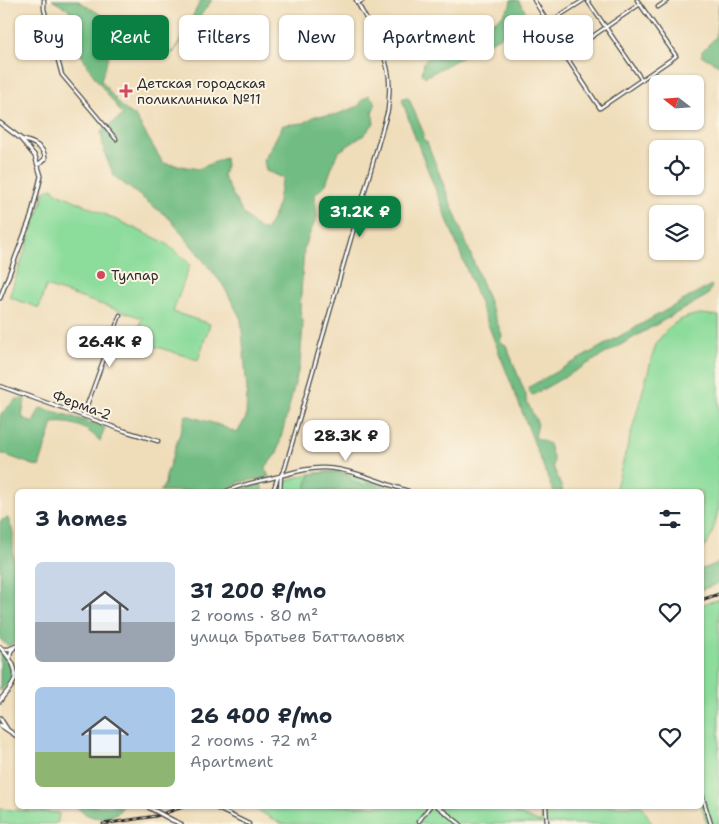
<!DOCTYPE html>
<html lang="en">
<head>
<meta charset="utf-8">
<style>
  :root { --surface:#fff; --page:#f2f2f3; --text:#1f2937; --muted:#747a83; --accent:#0b8043 }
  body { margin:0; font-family:"Shantell Sans",sans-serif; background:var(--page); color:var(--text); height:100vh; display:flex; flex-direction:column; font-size:19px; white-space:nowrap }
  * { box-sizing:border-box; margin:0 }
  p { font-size:16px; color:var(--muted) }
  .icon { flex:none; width:28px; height:28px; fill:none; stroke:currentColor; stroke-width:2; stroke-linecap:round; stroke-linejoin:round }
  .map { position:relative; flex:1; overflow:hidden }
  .drawer { position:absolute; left:15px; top:489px; width:689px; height:320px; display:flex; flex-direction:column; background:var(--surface); border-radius:8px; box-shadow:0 1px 4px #0004 }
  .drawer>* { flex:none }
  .top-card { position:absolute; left:15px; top:15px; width:690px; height:45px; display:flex; gap:10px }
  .needle { width:32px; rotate:287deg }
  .buttons { position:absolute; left:649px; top:75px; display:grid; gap:10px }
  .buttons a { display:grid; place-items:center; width:55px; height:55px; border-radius:8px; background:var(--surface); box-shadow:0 1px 4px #0004; font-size:25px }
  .price { position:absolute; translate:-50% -42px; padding:0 11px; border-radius:10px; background:#fff; color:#222; font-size:16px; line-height:32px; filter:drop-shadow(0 1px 2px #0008) }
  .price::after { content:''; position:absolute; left:50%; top:30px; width:15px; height:11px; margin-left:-8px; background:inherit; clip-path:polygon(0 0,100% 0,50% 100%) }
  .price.current { background:var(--accent); color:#fff }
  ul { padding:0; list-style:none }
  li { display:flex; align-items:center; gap:15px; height:125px; padding:0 20px }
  li span { display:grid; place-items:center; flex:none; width:140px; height:100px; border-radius:8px; color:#555 }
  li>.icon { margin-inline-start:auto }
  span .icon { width:60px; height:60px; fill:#fffc; stroke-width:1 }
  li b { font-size:21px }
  h2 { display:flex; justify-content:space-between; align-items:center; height:60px; padding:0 20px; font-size:21px }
  .chip { padding:0 18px; border-radius:8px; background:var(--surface); box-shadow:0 1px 4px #0004; font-size:18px; line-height:45px }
  .chip.current { background:var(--accent); color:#fff }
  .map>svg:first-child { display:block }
  .green { fill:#8cdc9b; stroke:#5c8463 }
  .forest { fill:#71bc83; stroke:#4e7457 }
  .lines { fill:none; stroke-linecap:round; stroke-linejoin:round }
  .minor-casing { stroke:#484640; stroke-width:5 }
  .tertiary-casing { stroke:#484640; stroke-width:5.5 }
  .minor { stroke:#fff; stroke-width:2.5 }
  .tertiary { stroke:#fff; stroke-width:3 }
  .rail-casing { stroke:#2b2b2b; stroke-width:3 }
  .rail { stroke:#fcf5e5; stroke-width:1; stroke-dasharray:4; stroke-linecap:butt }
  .tertiary-bridge-casing { stroke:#484640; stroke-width:5.5; stroke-linecap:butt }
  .tertiary-bridge { stroke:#fff; stroke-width:3 }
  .poi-dot { fill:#d1495b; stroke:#fcf5e5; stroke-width:2 }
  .labels { text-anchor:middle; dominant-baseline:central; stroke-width:4; stroke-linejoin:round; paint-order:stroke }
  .poi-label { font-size:14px; fill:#2b2b2b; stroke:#fcf5e5; text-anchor:start }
  .street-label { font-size:14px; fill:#2b2b2b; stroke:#fcf5e5 }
</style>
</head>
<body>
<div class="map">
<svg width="719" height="824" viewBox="0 0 719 824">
  <rect width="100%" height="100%" fill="#fcf5e5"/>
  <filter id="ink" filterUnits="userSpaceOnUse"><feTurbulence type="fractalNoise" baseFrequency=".02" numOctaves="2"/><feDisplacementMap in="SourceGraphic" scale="10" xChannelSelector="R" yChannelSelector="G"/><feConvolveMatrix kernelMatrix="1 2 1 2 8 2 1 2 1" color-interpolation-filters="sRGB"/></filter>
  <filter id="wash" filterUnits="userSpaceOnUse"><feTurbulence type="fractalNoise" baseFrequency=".0096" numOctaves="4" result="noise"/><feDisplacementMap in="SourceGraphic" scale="20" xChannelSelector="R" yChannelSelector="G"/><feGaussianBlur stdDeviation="1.12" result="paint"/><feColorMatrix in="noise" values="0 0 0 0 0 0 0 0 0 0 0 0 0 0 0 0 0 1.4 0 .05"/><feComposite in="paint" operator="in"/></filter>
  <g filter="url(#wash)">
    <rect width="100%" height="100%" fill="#efddba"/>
    <!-- green -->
    <path class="green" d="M 53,188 L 54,191 L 164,242 L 190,264 L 173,312 L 210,324 L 198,360 L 135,340 L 142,318 L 46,286 L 39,308 L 9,297 L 46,190 Z
      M 702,314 L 719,316 L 719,508 L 711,537 L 701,552 L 701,491 L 615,491 L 655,347 C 665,327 680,316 702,314 Z
      M 337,471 L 403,491 L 285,491 L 285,482 C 304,474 316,472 337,471 Z
      M 719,599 L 719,824 L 707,824 L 701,804 L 701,605 Z
      M 250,806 L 510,806 L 516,813 L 541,823 L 542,806 L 642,806 L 652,824 L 282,824 Z
      M 0,809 L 59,813 L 58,822 L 54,824 L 0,824 Z"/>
    <!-- forest -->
    <path class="forest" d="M 52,0 L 77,0 L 116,24 L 114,39 L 101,80 C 111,93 120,109 135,116 L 163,163 L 198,169 L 225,158 L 226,166 L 223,176 L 242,212 L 255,226 L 266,231 L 276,211 L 281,185 L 284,178 L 266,171 L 264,160 L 283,125 L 304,123 L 315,116 L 335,115 L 359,106 L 362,100 L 369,95 L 376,103 L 372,112 L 374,123 L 364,135 L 337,153 L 326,184 L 315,195 L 317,217 L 304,247 L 300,310 L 303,324 L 300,364 L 277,453 L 265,468 L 269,477 L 241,482 L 224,491 L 160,491 L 165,484 L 166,476 L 186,415 L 219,425 L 237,433 L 246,418 L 247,390 L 241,319 L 223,285 L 170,219 L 114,176 L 104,152 L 101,132 L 123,115 L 94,76 L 80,53 L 69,10 Z
      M 201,0 L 212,0 L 173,53 L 171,53 L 175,50 Z
      M 511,0 L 518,0 L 530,18 L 527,22 L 425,77 L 422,74 L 424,62 L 429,56 L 500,18 L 510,6 Z
      M 719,3 L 719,65 L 702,56 L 702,51 L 716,37 Z
      M 407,97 L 409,99 L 424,134 L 422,138 L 427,142 L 502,335 L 500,342 L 506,345 L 526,395 L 526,400 L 538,424 L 535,437 L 549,444 L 554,461 L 553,466 L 563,491 L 553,491 L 415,137 L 402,100 L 403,98 Z
      M 711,285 L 712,286 L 708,295 L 533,395 L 529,392 L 529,387 Z
      M 16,399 L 25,399 L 22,417 L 33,423 L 40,408 L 60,413 L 105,427 L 100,441 C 86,427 73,421 53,423 L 39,467 L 0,453 L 0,415 Z
      M 336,472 L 348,476 L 353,482 L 363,485 L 368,483 L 382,487 L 384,491 L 305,491 L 310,474 Z
      M 261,484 L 263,491 L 233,491 Z
      M 8,518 L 13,532 L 13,558 L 17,571 L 18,641 L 8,646 L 0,639 L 0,521 Z
      M 719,563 L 719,583 L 701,590 L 701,569 Z
      M 0,650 L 12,670 L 12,680 L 0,691 Z
      M 76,806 L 122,806 L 122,808 C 110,823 87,820 76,806 Z"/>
  </g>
  <g filter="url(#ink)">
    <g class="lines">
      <defs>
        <path id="minor" d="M 44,0 L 44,9 L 62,75 L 116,139
          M 534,0 L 548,23 L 565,55 L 600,108 L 676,56 L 637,0
          M 587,0 L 642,80
          M 358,3 L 363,0
          M 658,7 L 668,0
          M 548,23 L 584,0
          M 565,55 L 640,4
          M 0,386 L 125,431 L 158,441
          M 83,416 L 120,315
          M 227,491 C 242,484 260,481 276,477 C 291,473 309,467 325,468 C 352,469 382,483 408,491
          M 273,491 L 278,477
          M 280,491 L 281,475 L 285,468 L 388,110 C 389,96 391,81 387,67 C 382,44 367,21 356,0
          M 3,649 L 9,649 L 18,645
          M 10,658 L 11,651 L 14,648
          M 701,792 L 711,824
          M 212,806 L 249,824
          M 437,806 L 460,824
          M 546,807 L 547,824
          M 419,821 L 430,806"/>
        <path id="tertiary" d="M 0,123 L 20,138 L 35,156 L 41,176 L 31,217 L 0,298
          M 21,139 C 31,142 45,146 45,159 L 39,164
          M 0,647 C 10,658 21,671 12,685 C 9,691 3,695 0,701
          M 0,718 L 7,729
          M 0,725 L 18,737
          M 172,820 L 181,824"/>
      </defs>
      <!-- minor casing -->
      <use href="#minor" class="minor-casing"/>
      <!-- tertiary casing -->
      <use href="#tertiary" class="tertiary-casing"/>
      <!-- minor -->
      <use href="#minor" class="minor"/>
      <!-- tertiary -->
      <use href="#tertiary" class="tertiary"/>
      <defs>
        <path id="rail" d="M 701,600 L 719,594
          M 103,824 L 156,816 L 186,806"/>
      </defs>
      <!-- rail casing -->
      <use href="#rail" class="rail-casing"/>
      <!-- rail -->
      <use href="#rail" class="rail"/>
      <defs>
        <path id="tertiary-bridge" d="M 148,807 L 172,820"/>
      </defs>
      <!-- tertiary-bridge casing -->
      <use href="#tertiary-bridge" class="tertiary-bridge-casing"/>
      <!-- tertiary-bridge -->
      <use href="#tertiary-bridge" class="tertiary-bridge"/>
    </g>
  </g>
  <!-- markers -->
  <g class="poi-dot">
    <path d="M123.5 83.5h5v5h5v5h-5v5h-5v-5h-5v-5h5z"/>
    <circle cx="101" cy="275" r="5"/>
  </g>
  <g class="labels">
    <!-- poi labels -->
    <g class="poi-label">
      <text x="137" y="83">Детская городская<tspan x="137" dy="16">поликлиника №11</tspan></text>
      <text x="111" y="275">Тулпар</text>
    </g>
    <!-- street labels -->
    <g class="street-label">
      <text transform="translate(82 405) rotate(20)">Ферма-2</text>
    </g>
  </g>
</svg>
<div class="buttons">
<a><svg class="needle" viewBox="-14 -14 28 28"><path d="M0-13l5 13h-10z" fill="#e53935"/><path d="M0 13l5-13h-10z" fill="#747a83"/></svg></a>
<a><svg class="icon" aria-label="locate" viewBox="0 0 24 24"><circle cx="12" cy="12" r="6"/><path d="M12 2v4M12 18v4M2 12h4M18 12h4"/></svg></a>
<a><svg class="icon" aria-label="layers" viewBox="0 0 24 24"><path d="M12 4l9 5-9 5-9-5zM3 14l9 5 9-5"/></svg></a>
</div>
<b class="price current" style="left:360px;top:238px">31.2K ₽</b>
<b class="price" style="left:110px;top:368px">26.4K ₽</b>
<b class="price" style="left:346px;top:462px">28.3K ₽</b>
<div class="top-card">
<a class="chip">Buy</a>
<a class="chip current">Rent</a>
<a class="chip">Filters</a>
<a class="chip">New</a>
<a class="chip">Apartment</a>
<a class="chip">House</a>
</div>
<section class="drawer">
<h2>3 homes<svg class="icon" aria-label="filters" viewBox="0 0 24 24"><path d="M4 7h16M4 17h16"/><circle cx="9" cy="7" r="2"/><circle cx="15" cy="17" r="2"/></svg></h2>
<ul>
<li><span style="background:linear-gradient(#c9d6e8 60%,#9aa5b1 0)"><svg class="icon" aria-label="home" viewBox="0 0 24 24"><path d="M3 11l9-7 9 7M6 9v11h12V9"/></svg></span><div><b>31 200 ₽/mo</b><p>2 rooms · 80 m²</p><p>улица Братьев Батталовых</p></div><svg class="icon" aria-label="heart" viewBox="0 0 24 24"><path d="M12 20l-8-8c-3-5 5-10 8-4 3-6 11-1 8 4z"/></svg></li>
<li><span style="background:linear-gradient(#a9c7e8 65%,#8fb573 0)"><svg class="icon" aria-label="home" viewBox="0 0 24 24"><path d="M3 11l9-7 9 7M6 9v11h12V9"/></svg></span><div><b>26 400 ₽/mo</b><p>2 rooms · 72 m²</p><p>Apartment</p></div><svg class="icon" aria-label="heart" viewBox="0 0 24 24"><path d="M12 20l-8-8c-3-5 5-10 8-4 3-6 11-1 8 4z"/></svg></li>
</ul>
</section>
</div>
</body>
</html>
